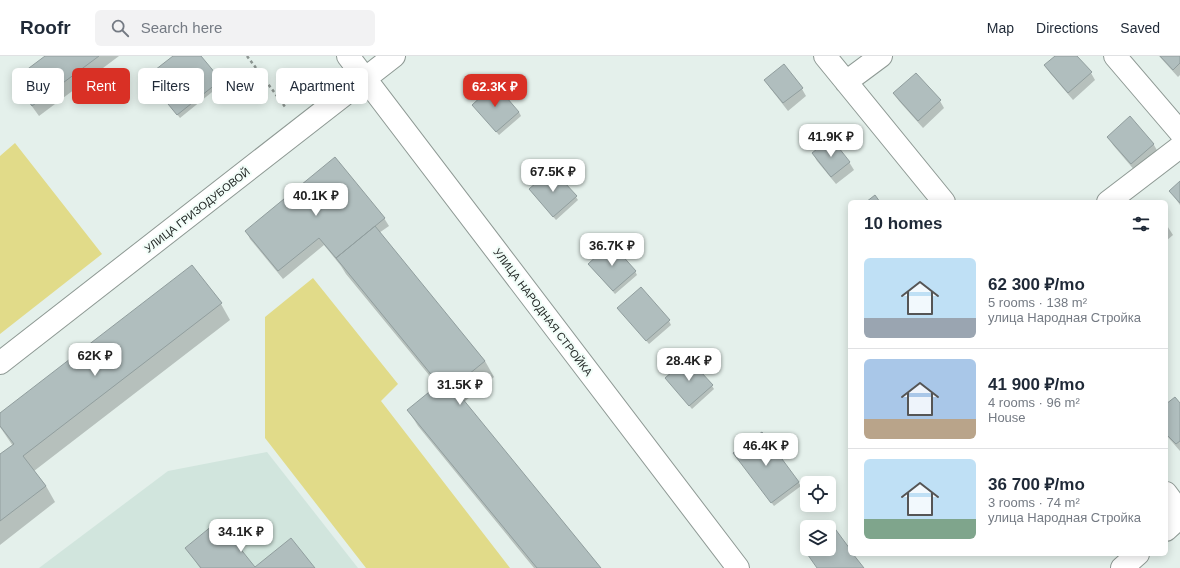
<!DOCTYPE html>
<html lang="en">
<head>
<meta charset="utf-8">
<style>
  :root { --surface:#fff; --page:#f2f2f3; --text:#1f2937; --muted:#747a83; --line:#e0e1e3; --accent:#d93025 }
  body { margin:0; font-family:Helvetica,sans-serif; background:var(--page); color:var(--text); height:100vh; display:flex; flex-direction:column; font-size:15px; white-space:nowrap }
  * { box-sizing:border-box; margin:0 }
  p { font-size:13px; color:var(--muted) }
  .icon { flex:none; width:22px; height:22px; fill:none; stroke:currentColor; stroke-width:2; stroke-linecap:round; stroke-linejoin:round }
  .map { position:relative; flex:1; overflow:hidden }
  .details { position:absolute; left:848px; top:144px; width:320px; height:356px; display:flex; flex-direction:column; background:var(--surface); border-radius:6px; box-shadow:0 2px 10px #0003 }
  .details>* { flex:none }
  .banner { position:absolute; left:12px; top:12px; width:380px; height:36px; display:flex; gap:8px }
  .tools { position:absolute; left:800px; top:420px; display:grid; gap:8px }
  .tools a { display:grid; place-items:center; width:36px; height:36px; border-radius:6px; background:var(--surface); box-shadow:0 2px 10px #0003; font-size:20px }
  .price { position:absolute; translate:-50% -34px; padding:0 9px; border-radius:8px; background:#fff; color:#222; font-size:13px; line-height:26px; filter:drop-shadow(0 1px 2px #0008) }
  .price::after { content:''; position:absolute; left:50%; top:24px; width:12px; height:9px; margin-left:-6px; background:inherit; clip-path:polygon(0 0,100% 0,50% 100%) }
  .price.on { background:var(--accent); color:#fff }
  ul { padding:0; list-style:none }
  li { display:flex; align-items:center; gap:12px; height:100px; padding:0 16px }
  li+li { border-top:1px solid var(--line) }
  li span { display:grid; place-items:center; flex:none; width:112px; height:80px; border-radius:6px; color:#555 }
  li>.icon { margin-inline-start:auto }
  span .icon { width:48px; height:48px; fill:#fffc; stroke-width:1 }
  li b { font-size:17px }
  h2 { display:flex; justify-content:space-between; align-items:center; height:48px; padding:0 16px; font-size:17px }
  .tag { padding:0 14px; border-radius:6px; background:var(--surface); box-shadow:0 2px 10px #0003; font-size:14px; line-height:36px }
  .tag.on { background:var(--accent); color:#fff }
  header { display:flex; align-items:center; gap:24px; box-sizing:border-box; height:56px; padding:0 20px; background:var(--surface); border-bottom:1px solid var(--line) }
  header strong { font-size:19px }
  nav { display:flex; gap:22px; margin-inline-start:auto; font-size:14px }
  .search { width:280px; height:36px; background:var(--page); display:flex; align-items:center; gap:10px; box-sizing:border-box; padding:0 14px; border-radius:6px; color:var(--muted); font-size:15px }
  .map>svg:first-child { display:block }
  .built { fill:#d1e5dd }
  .green { fill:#e1db89 }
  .shadow { fill:#0003 }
  .building { fill:#b0bebe; stroke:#919e9e }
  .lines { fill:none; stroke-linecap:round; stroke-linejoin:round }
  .street-casing { stroke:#8e9994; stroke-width:24 }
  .secondary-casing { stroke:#8e9994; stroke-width:24 }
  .path { stroke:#8d9692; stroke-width:2.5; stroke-dasharray:3 3; stroke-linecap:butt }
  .street { stroke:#fff; stroke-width:22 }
  .secondary { stroke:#fff; stroke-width:22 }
  .labels { text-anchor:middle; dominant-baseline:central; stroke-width:4; stroke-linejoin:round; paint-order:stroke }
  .street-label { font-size:11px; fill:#242927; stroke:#f1fdf8 }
</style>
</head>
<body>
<header>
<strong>Roofr</strong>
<div class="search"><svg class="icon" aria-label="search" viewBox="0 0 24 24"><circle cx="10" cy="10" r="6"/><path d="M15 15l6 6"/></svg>Search here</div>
<nav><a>Map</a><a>Directions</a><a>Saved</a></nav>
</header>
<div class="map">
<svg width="1180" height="512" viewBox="0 0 1180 512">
  <rect width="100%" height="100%" fill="#e4f0eb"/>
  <!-- built -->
  <path class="built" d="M 267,396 L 358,512 L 39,512 L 168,415 Z"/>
  <!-- green -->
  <path class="green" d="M 15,87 L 102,198 L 0,278 L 0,100 Z
    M 313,222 L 398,328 L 381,345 L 510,512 L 366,512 L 265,382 L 265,261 Z"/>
  <!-- shadow -->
  <path class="shadow" d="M 47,0 L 119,0 L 39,60 L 21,35 L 14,24 Z
    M 174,0 L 200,0 L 222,28 L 180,62 L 150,25 Z
    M 1056,0 L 1076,0 L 1091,17 L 1095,24 L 1073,44 L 1050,17 L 1045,10 Z
    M 1159,0 L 1180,0 L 1180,19 L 1178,21 Z
    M 765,24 L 802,33 L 806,40 L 788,55 L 770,32 Z
    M 894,38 L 940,45 L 944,52 L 923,72 L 899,45 Z
    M 473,49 L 519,56 L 521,60 L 499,79 Z
    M 1130,62 L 1154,89 L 1158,96 L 1136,116 L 1113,89 L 1108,81 Z
    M 813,98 L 849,106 L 854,114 L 836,128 L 817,105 Z
    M 1180,126 L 1180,149 L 1170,135 Z
    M 530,134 L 576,141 L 578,144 L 556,164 Z
    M 384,162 L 389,170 L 379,177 L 485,305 L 494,321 L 464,346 L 600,512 L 534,512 L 418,370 L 408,354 L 438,330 L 346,218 L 341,210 L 324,189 L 283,223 L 250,183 L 246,175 Z
    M 1166,168 L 1173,179 L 1166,185 Z
    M 192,211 L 221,248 L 230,264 L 34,415 L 46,430 L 55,446 L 0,489 L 0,400 L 13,390 L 0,371 L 0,358 Z
    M 592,212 L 635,215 L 637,219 L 615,238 Z
    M 621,255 L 669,265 L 671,269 L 649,288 Z
    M 666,322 L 712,330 L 714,333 L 692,353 Z
    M 1180,348 L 1180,395 L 1166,379 L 1166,350 Z
    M 761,377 L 801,430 L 774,450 L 737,401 Z
    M 186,492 L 255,512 L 200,512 Z"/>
  <!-- building -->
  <path class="building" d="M 45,0 L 99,0 L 32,50 L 13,24 Z
    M 173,0 L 201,0 L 221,24 L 177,59 L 146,21 Z
    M 1055,0 L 1077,0 L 1092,16 L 1068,37 L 1044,9 Z
    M 1160,0 L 1180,0 L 1180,7 L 1173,14 Z
    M 784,8 L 803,32 L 783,47 L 764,24 Z
    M 916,17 L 941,44 L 918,65 L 893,37 Z
    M 495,28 L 519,56 L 496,76 L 472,49 Z
    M 1130,60 L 1154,88 L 1131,108 L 1107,81 Z
    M 831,82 L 850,106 L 831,121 L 812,97 Z
    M 335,101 L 385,162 L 336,202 L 319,182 L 278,215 L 245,175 Z
    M 552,113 L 577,140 L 553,161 L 529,133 Z
    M 1180,125 L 1180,147 L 1169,135 Z
    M 875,139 L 880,146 L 866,146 Z
    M 375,170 L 485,305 L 453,331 L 601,512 L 537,512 L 407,354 L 439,328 L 336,202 Z
    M 611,187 L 636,215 L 613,235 L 588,208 Z
    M 192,209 L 222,247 L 23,400 L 46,430 L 0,465 L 0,398 L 14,388 L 0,370 L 0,357 Z
    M 641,231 L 670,264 L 646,285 L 617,252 Z
    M 688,302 L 713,329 L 689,350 L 665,322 Z
    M 1175,341 L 1180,347 L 1180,385 L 1176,388 L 1166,378 L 1166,348 Z
    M 762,376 L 799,426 L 771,447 L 733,397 Z
    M 218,465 L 255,511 L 291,482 L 315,512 L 201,512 L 185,492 Z
    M 833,470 L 850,493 L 850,498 L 853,498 L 864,512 L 817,512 L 803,492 L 807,489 L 807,493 L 829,493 L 829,473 Z"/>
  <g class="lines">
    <defs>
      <path id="street" d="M 348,0 L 738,512
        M 825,0 L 944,146
        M 1115,0 L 1180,76
        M 846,26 L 881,0
        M 1108,146 L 1180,91
        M 0,307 L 394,0
        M 1166,437 L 1180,456"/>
      <path id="secondary" d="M 1166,474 L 1180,461
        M 1122,512 L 1138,498"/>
    </defs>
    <!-- street casing -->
    <use href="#street" class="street-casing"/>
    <!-- secondary casing -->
    <use href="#secondary" class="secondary-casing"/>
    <!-- path -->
    <path class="path" d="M 247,0 L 286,52"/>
    <!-- street -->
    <use href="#street" class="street"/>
    <!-- secondary -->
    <use href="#secondary" class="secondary"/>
  </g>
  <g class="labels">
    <!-- street labels -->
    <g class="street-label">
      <text transform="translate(197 154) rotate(-38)">УЛИЦА ГРИЗОДУБОВОЙ</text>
      <text transform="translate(543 256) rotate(53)">УЛИЦА НАРОДНАЯ СТРОЙКА</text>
    </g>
  </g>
</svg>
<div class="tools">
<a><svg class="icon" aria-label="locate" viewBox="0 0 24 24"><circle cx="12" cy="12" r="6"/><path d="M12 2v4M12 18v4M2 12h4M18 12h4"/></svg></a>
<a><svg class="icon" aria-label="layers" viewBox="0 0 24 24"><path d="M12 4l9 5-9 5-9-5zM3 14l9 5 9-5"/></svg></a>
</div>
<b class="price on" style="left:495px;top:52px">62.3K ₽</b>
<b class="price" style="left:831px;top:102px">41.9K ₽</b>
<b class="price" style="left:553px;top:137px">67.5K ₽</b>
<b class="price" style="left:316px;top:161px">40.1K ₽</b>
<b class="price" style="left:612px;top:211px">36.7K ₽</b>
<b class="price" style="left:95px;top:321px">62K ₽</b>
<b class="price" style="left:689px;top:326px">28.4K ₽</b>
<b class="price" style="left:460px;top:350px">31.5K ₽</b>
<b class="price" style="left:766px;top:411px">46.4K ₽</b>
<b class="price" style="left:241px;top:497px">34.1K ₽</b>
<div class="banner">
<a class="tag">Buy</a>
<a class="tag on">Rent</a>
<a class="tag">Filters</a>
<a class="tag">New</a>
<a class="tag">Apartment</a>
</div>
<section class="details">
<h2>10 homes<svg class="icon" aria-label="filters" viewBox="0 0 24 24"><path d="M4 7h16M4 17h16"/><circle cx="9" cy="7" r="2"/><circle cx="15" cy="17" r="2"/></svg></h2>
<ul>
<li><span style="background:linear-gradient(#bfe0f5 75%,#9aa5b1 0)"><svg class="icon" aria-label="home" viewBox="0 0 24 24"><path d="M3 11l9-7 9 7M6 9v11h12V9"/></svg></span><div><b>62 300 ₽/mo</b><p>5 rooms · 138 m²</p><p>улица Народная Стройка</p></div></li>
<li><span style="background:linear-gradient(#a9c7e8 75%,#b9a48a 0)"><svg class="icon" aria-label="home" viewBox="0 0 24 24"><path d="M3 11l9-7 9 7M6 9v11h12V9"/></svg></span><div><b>41 900 ₽/mo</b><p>4 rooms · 96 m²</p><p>House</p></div></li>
<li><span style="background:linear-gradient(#bfe0f5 75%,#7fa58c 0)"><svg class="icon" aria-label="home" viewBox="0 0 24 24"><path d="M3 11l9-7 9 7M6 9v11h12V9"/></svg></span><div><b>36 700 ₽/mo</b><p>3 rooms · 74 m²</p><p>улица Народная Стройка</p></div></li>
</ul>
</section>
</div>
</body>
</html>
